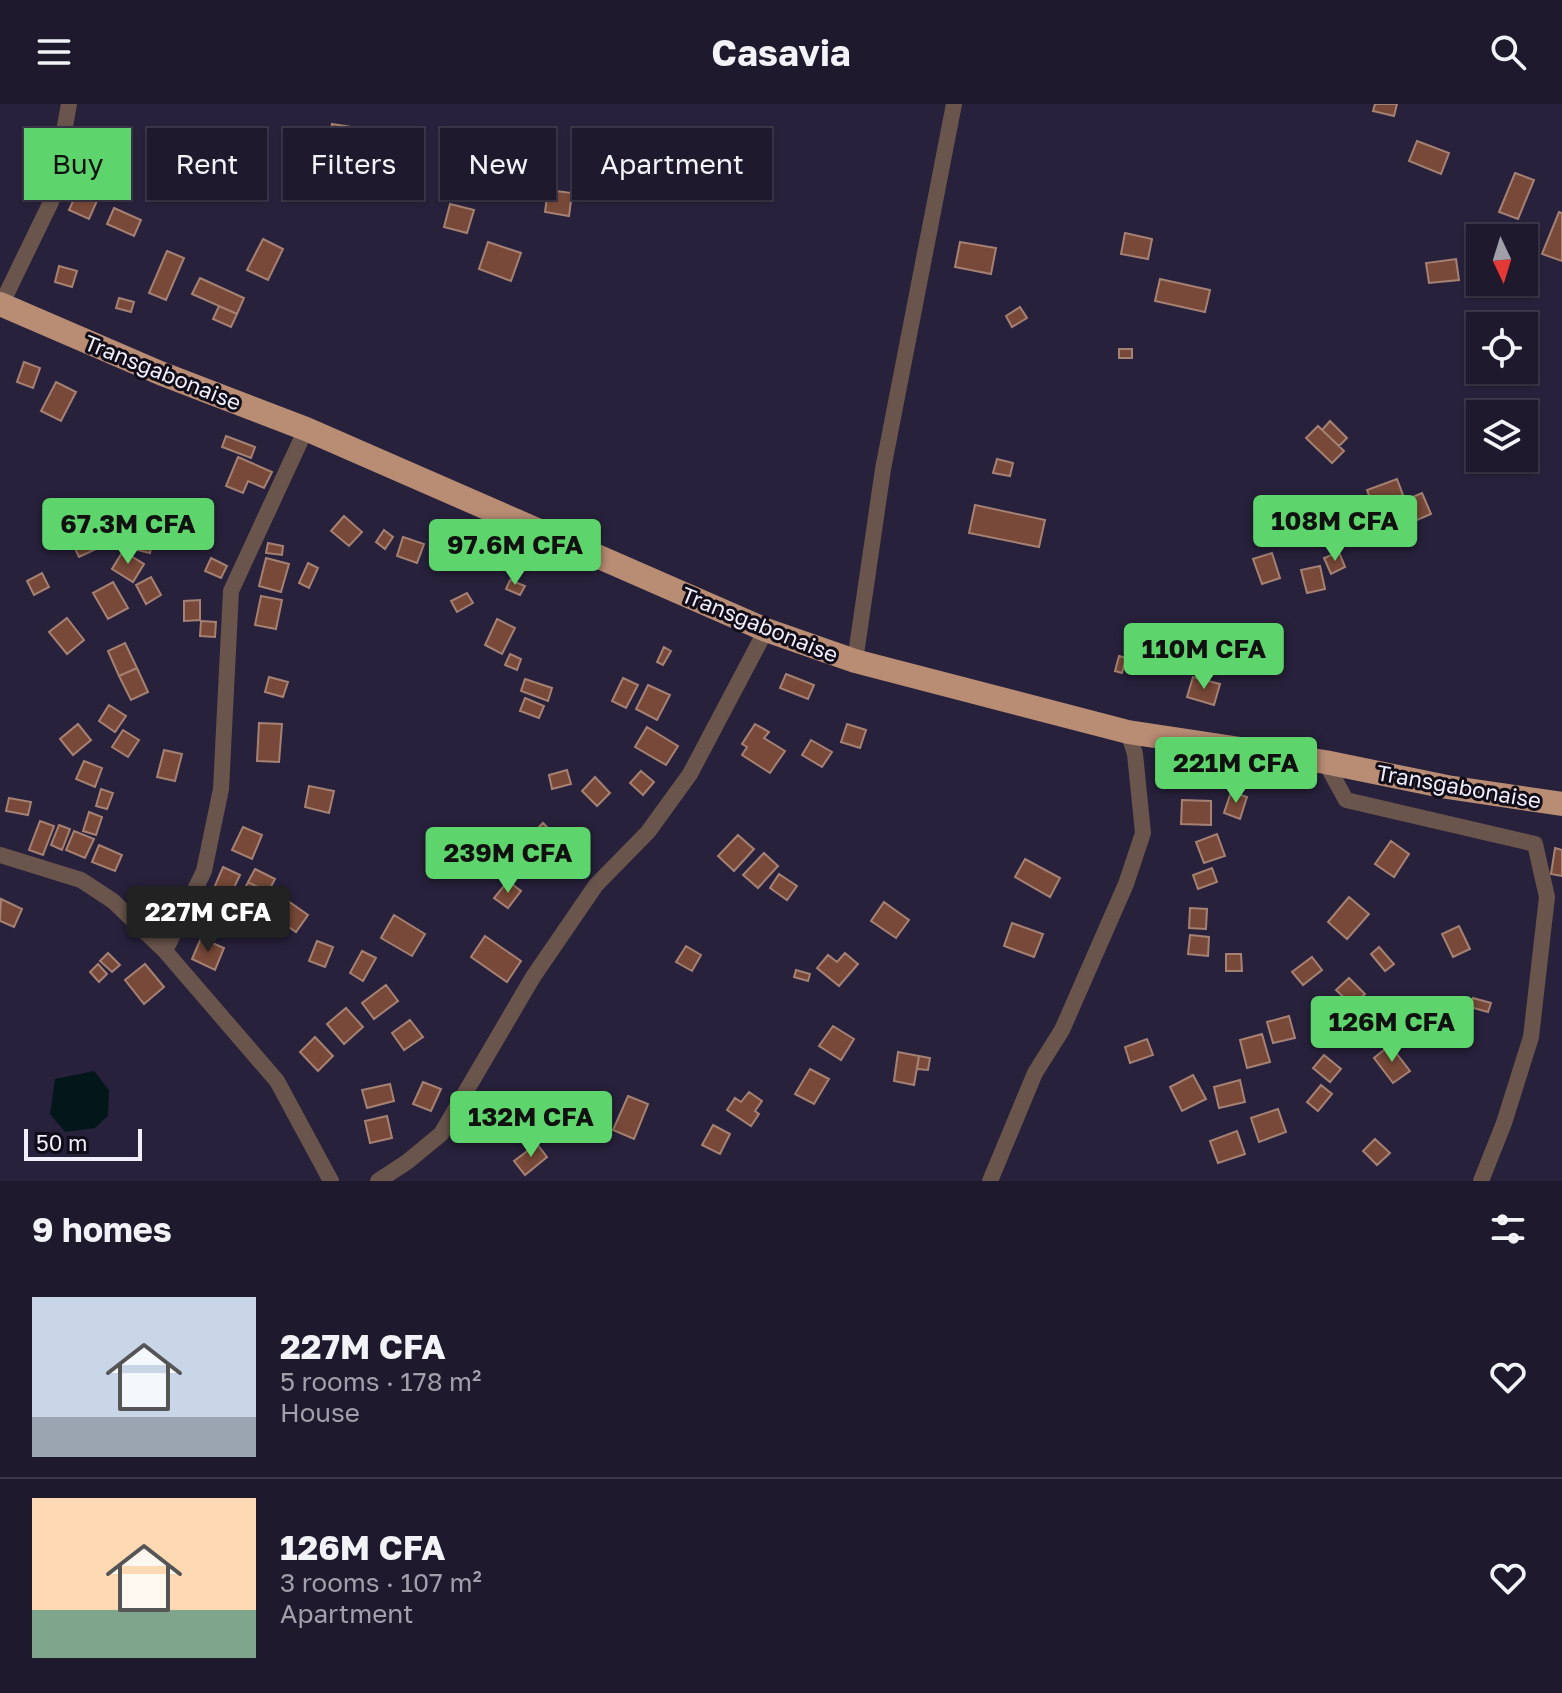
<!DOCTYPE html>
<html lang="en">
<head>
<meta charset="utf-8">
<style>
  :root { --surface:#1e192d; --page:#2b2639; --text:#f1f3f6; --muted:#a1a0aa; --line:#3c3849; --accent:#5ed56c }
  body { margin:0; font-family:"Golos Text",sans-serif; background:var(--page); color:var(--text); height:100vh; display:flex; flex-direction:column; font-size:30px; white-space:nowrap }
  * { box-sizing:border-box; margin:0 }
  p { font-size:26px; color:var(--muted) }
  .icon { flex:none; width:44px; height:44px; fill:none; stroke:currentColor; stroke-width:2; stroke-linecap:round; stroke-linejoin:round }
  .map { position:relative; height:1077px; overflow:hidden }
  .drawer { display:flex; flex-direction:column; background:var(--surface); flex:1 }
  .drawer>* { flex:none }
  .top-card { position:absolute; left:24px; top:24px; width:800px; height:72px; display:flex; gap:16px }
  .needle { width:52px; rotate:176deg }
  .tools { position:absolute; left:1466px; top:120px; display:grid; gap:16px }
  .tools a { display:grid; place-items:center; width:72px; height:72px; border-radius:0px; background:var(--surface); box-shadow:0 2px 6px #0004,0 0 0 2px var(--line); font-size:40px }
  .scale { position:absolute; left:24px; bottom:20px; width:118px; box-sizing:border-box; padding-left:8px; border:4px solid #f1eefd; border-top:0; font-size:22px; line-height:28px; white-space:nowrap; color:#f1eefd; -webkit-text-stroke:6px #100d19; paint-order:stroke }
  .price { position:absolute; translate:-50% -68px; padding:0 18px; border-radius:8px; background:var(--accent); color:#111; font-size:26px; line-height:52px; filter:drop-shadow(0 2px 4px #0008) }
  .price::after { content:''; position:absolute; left:50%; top:48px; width:24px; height:18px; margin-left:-12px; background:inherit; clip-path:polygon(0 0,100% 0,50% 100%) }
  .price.active { background:#222; color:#fff }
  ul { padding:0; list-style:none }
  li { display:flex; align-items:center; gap:24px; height:200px; padding:0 32px }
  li+li { border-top:2px solid var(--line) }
  li span { display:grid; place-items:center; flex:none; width:224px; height:160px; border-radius:0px; color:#555 }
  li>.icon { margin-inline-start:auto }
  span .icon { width:96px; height:96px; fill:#fffc; stroke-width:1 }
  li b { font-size:34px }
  h2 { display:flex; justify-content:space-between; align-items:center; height:96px; padding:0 32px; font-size:34px }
  .pill { padding:0 28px; border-radius:0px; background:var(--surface); box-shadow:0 2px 6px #0004,0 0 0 2px var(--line); font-size:28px; line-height:72px }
  .pill.active { background:var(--accent); color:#111 }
  header { display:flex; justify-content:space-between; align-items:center; height:104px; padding:0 32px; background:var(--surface); font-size:36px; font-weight:700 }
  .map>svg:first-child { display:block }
  .water { fill:#03171b }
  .building { fill:#784938; stroke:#a58173; stroke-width:2 }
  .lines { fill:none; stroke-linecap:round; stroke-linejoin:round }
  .minor { stroke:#69554b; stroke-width:16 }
  .trunk { stroke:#b98c74; stroke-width:24 }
  .labels { text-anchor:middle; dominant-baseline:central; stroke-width:6; stroke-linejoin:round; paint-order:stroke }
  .street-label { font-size:22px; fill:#f1eefd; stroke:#100d19 }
</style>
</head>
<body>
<header><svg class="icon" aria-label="menu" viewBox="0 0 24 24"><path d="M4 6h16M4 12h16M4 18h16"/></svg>Casavia<svg class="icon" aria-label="search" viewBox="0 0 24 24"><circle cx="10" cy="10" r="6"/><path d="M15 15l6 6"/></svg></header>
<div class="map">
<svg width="1562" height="1077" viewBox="0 0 1562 1077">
  <rect width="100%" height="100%" fill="#28213c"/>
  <!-- water -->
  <path class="water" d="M 94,967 L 109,986 L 108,1012 L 95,1024 L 65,1028 L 50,1010 L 55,975 Z"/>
  <!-- building -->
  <path class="building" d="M 1375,0 L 1397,0 L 1394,12 L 1373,7 Z
    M 332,20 L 352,23 L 348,44 L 329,40 Z
    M 1417,37 L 1449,49 L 1441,70 L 1409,57 Z
    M 1515,69 L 1534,76 L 1518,115 L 1499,108 Z
    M 83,75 L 103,83 L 89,115 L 69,106 Z
    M 548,86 L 572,89 L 569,112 L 545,108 Z
    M 450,100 L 474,106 L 467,129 L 444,123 Z
    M 114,104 L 141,116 L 134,132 L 107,120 Z
    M 1559,108 L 1562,109 L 1562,157 L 1542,150 Z
    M 1125,129 L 1152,135 L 1148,155 L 1121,150 Z
    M 263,135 L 283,145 L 268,176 L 247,166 Z
    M 488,138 L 521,149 L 511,177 L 479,165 Z
    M 960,138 L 996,144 L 991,170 L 955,163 Z
    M 167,147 L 184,154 L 166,196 L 149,189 Z
    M 1456,155 L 1459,176 L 1429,179 L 1426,159 Z
    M 59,162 L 77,167 L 72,183 L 55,178 Z
    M 200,174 L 244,194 L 237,210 L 192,190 Z
    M 1160,175 L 1210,186 L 1205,208 L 1155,197 Z
    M 119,194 L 134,198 L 131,208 L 116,204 Z
    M 219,202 L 237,210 L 231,223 L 213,215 Z
    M 1020,203 L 1027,214 L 1012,223 L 1006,212 Z
    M 1119,245 L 1132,245 L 1132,254 L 1119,254 Z
    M 24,258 L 40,264 L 33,284 L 17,278 Z
    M 56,278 L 76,288 L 61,317 L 41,307 Z
    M 1330,317 L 1347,334 L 1339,342 L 1322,326 Z
    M 1318,322 L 1344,347 L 1332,359 L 1306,334 Z
    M 226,332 L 255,343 L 251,354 L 222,343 Z
    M 238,353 L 272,368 L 264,384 L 248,377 L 243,389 L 226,382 Z
    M 997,355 L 1013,359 L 1010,372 L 993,369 Z
    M 1397,375 L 1403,391 L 1373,402 L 1367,386 Z
    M 1422,389 L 1431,410 L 1403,422 L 1394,401 Z
    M 975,401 L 1045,416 L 1039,443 L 969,429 Z
    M 344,412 L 362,428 L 349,442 L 331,427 Z
    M 84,420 L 96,445 L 79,453 L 67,428 Z
    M 139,420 L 155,424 L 150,449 L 133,445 Z
    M 384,426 L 393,433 L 385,445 L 376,438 Z
    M 403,433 L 424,440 L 417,459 L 397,452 Z
    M 268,439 L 283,442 L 282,451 L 266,449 Z
    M 123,447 L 144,460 L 133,478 L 112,465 Z
    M 1339,448 L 1345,463 L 1331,470 L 1324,454 Z
    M 1272,449 L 1280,474 L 1262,480 L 1253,455 Z
    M 211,454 L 227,462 L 221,474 L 205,467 Z
    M 266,454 L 289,460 L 281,488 L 259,482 Z
    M 308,459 L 318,464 L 309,484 L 299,479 Z
    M 1320,462 L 1325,485 L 1307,489 L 1301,466 Z
    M 42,469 L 49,483 L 34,491 L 27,477 Z
    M 151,473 L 161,491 L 146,500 L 136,481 Z
    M 510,476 L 525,482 L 520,491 L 506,485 Z
    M 113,478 L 128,504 L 108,515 L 93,489 Z
    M 467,489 L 473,499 L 457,508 L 451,497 Z
    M 261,492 L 282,496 L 276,525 L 255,521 Z
    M 200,496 L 200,516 L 184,517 L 184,497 Z
    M 67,514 L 84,536 L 67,550 L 49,528 Z
    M 497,515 L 515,524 L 502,550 L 485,541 Z
    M 201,517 L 216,518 L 215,533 L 200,532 Z
    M 125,539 L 137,564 L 119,572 L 108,547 Z
    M 664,543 L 671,547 L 663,561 L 657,558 Z
    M 510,550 L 521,555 L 517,566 L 505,561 Z
    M 1119,552 L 1126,554 L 1122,569 L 1115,567 Z
    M 137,564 L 148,588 L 131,596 L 119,572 Z
    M 786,570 L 814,581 L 808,595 L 780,584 Z
    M 269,573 L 288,578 L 283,593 L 265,588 Z
    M 1193,573 L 1220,580 L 1214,601 L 1187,593 Z
    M 623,574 L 638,581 L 626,604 L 612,597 Z
    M 525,575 L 552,584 L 548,597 L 521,587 Z
    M 648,581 L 670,591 L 657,616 L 636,605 Z
    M 525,594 L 544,602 L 539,614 L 520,607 Z
    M 109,601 L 126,612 L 115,628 L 99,617 Z
    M 259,619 L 282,620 L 279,658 L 257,657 Z
    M 78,620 L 91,636 L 73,651 L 60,635 Z
    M 755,620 L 769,628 L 764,634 L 785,647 L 770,669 L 742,651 L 747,643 L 742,640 Z
    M 847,620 L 866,626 L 860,644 L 841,638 Z
    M 647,623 L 678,642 L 666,661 L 635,643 Z
    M 123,626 L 139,636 L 128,653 L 112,643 Z
    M 811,636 L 832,648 L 822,663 L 802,651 Z
    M 164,646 L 182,650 L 175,677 L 157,673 Z
    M 84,657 L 102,664 L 95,683 L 76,675 Z
    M 567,666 L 571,680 L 552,685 L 549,671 Z
    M 641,667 L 654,678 L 643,691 L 630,679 Z
    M 595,673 L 610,689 L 597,702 L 582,687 Z
    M 309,682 L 334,687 L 329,709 L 305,703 Z
    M 101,685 L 113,689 L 107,705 L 96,702 Z
    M 1231,688 L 1247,693 L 1240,715 L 1224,709 Z
    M 9,694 L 31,698 L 28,711 L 6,707 Z
    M 1182,696 L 1211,697 L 1211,721 L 1181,720 Z
    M 89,708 L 102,713 L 96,731 L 83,727 Z
    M 40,717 L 54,722 L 43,751 L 29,746 Z
    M 543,719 L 561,737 L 535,763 L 517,745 Z
    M 59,721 L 70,725 L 62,746 L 51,741 Z
    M 243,723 L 262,731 L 252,755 L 232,746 Z
    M 74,727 L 94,735 L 85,754 L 66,746 Z
    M 1217,730 L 1225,752 L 1204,759 L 1196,738 Z
    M 738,731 L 754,745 L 734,767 L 718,752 Z
    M 1391,737 L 1409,750 L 1394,773 L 1375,760 Z
    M 99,741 L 122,751 L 115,767 L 92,758 Z
    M 1555,744 L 1562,746 L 1562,772 L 1551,770 Z
    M 764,749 L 778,762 L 758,784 L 743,771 Z
    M 1025,755 L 1060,774 L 1050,793 L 1015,773 Z
    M 223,763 L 240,771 L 230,792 L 214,784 Z
    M 1212,764 L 1217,778 L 1198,785 L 1193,771 Z
    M 255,765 L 275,775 L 268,788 L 248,778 Z
    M 779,770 L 797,782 L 787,796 L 770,784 Z
    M 508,777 L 521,787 L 508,804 L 494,794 Z
    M 248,778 L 268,788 L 258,808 L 238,798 Z
    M 281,792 L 308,811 L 296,828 L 269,809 Z
    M 1349,793 L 1369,810 L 1347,835 L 1328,818 Z
    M 1,795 L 22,805 L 14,823 L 0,817 Z
    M 884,798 L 909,816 L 896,834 L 871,817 Z
    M 1190,804 L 1207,805 L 1206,825 L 1189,824 Z
    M 394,811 L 425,830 L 412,852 L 381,834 Z
    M 1012,819 L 1043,830 L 1034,853 L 1004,842 Z
    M 1459,822 L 1470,845 L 1453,853 L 1442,830 Z
    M 1190,831 L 1209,833 L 1208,852 L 1188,850 Z
    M 485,832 L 521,857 L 507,878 L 471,853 Z
    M 201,834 L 224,844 L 215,866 L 192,855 Z
    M 317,837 L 333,843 L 325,863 L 309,857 Z
    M 686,842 L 701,851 L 692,867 L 676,858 Z
    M 1379,843 L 1394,860 L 1385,867 L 1371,850 Z
    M 362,847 L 376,854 L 363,877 L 350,869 Z
    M 108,849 L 120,861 L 112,868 L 100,857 Z
    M 845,849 L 858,860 L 839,882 L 817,864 L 828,851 L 837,858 Z
    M 1226,850 L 1241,850 L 1242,867 L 1226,867 Z
    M 1312,853 L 1322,866 L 1303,881 L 1292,868 Z
    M 98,860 L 107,870 L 99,878 L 90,868 Z
    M 145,860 L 164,883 L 144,900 L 125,876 Z
    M 796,866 L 810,870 L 808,877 L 794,873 Z
    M 1349,874 L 1365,890 L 1353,902 L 1336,886 Z
    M 386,881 L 398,897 L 374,915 L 362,899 Z
    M 1473,894 L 1491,899 L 1488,908 L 1470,903 Z
    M 346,904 L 363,923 L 344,940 L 327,920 Z
    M 1289,912 L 1295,934 L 1273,939 L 1267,918 Z
    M 410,916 L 423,933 L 404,946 L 392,929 Z
    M 833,922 L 854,935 L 841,956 L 819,942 Z
    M 1262,930 L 1270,958 L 1247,964 L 1240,936 Z
    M 315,933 L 333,952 L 318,967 L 300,948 Z
    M 1147,935 L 1153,951 L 1130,959 L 1125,943 Z
    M 1390,941 L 1410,967 L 1393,979 L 1374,954 Z
    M 898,948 L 919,952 L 914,981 L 894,977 Z
    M 1324,951 L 1341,965 L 1330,978 L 1313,964 Z
    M 919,952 L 930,954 L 928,966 L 917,965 Z
    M 810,965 L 829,975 L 814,1000 L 795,990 Z
    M 1193,971 L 1206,995 L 1182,1007 L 1170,983 Z
    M 1240,976 L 1245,998 L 1219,1004 L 1214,983 Z
    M 423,978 L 441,985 L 431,1007 L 413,1000 Z
    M 390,980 L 394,997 L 367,1004 L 362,986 Z
    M 1321,981 L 1332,990 L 1318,1007 L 1307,998 Z
    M 749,988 L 762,997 L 755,1007 L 759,1010 L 751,1022 L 727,1006 L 735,994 L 741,998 Z
    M 628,992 L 648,1000 L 634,1035 L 613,1026 Z
    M 1278,1005 L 1286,1028 L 1259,1038 L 1251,1014 Z
    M 387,1012 L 392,1034 L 370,1039 L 365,1017 Z
    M 713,1021 L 730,1030 L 720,1050 L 702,1041 Z
    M 1237,1027 L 1245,1050 L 1218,1059 L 1210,1037 Z
    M 1375,1035 L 1390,1049 L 1377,1061 L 1363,1047 Z
    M 537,1040 L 547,1053 L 525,1071 L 514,1057 Z"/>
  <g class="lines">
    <!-- minor -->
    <path class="minor" d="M 1,201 L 51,98 L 69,0
      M 855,557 L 883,365 L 954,0
      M 1325,658 L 1346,696 L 1535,740 L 1547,793 L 1531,933 L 1504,1019 L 1481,1077
      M 0,751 L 81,776 L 113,797 L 165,847 L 277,977 L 331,1077
      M 165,847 L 204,767 L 221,685 L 231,487 L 306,325
      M 378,1077 L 407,1058 L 441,1030 L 533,873 L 596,781 L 648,728 L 690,670 L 766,526
      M 990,1077 L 1035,969 L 1062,926 L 1126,780 L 1143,729 L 1135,650 L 1128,628"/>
    <!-- trunk -->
    <path class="trunk" d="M 0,200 L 160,269 L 306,325 L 766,526 L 855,557 L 1128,628 L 1325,658 L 1447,683 L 1562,700"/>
  </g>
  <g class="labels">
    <!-- street labels -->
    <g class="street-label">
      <text transform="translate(163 268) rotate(22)">Transgabonaise</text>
      <text transform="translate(760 520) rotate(22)">Transgabonaise</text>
      <text transform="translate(1459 682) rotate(10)">Transgabonaise</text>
    </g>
  </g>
</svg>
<div class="tools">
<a><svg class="needle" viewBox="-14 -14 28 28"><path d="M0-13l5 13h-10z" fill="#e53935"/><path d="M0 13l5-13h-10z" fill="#a1a0aa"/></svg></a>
<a><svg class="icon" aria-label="locate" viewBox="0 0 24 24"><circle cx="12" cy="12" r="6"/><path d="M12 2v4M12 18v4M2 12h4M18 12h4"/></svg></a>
<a><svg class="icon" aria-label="layers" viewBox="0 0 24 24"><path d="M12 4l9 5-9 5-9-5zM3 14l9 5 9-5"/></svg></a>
</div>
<div class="scale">50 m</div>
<b class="price" style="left:1335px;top:459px">108M CFA</b>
<b class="price" style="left:128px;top:462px">67.3M CFA</b>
<b class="price" style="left:515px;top:483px">97.6M CFA</b>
<b class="price" style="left:1204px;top:587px">110M CFA</b>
<b class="price" style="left:1236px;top:701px">221M CFA</b>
<b class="price" style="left:508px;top:791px">239M CFA</b>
<b class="price active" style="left:208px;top:850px">227M CFA</b>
<b class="price" style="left:1392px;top:960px">126M CFA</b>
<b class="price" style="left:531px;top:1055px">132M CFA</b>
<div class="top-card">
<a class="pill active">Buy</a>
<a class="pill">Rent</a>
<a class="pill">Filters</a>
<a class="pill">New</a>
<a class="pill">Apartment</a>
</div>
</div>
<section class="drawer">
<h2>9 homes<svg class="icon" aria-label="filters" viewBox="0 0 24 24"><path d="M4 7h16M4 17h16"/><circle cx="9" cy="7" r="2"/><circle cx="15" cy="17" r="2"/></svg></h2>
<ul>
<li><span style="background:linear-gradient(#c9d6e8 75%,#9aa5b1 0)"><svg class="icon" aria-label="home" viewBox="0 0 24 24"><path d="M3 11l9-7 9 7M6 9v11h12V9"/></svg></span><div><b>227M CFA</b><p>5 rooms · 178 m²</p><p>House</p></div><svg class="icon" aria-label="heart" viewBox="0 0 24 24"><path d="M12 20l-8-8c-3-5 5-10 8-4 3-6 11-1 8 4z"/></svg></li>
<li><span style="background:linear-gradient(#ffd9b3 70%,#7fa58c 0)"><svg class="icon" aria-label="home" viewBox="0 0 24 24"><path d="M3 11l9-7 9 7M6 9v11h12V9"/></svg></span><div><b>126M CFA</b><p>3 rooms · 107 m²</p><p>Apartment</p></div><svg class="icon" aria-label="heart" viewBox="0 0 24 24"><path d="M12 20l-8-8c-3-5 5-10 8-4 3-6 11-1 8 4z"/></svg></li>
</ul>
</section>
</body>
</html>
